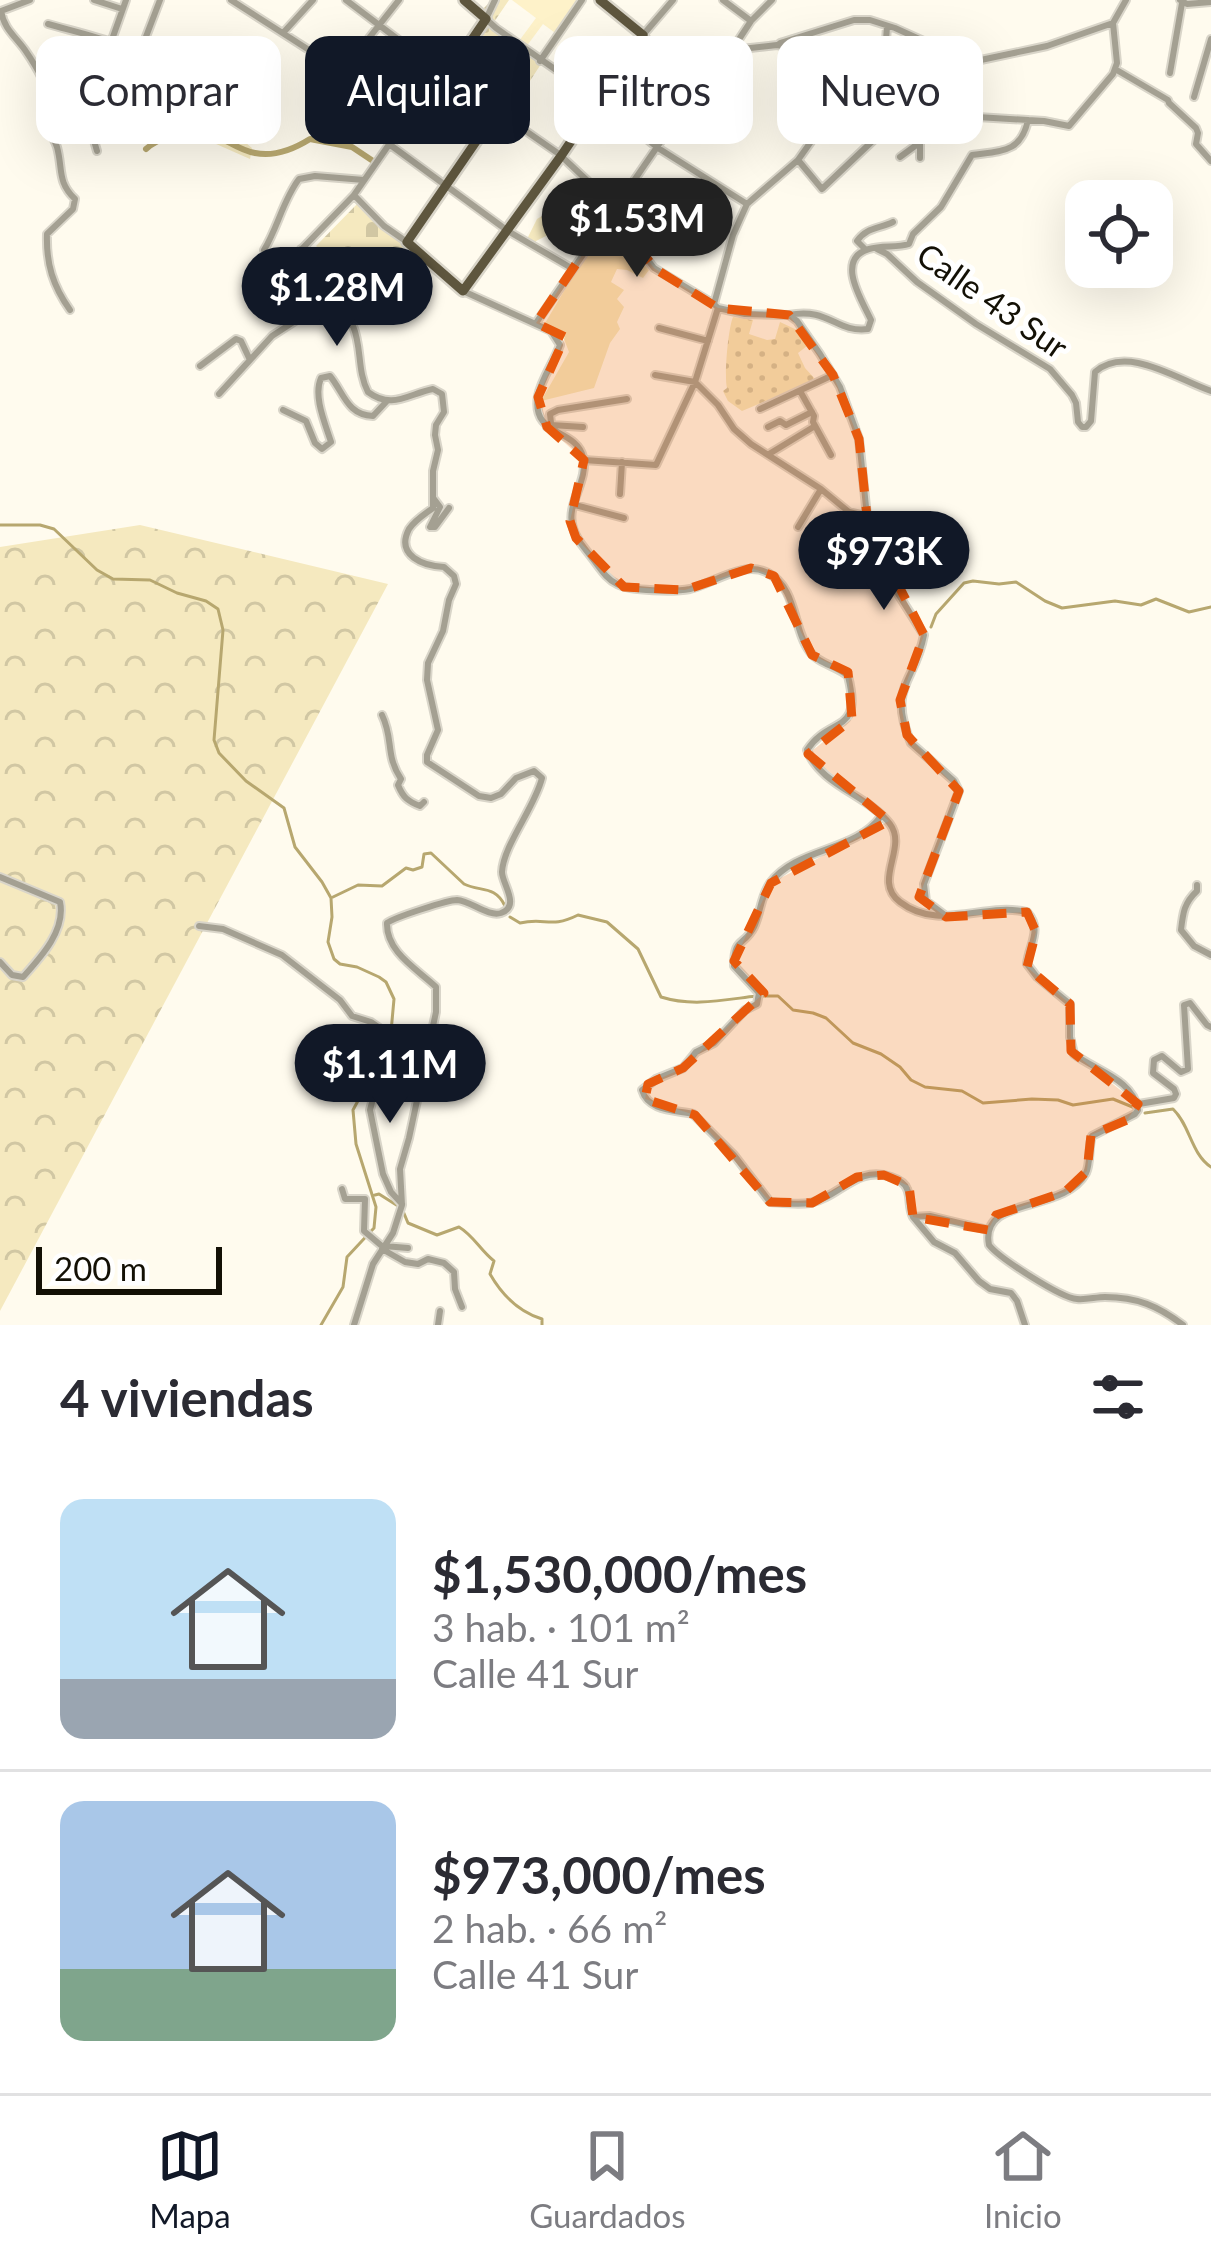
<!DOCTYPE html>
<html lang="es">
<head>
<meta charset="utf-8">
<style>
  :root { --surface:#fff; --page:#f7f7f7; --text:#2b2b33; --muted:#7c7c81; --line:#e1e1e2; --accent:#111827 }
  body { margin:0; font-family:Lato,sans-serif; background:var(--page); color:var(--text); height:100vh; display:flex; flex-direction:column; font-size:45px; white-space:nowrap }
  * { box-sizing:border-box; margin:0 }
  p { font-size:39px; color:var(--muted) }
  .icon { flex:none; width:66px; height:66px; fill:none; stroke:currentColor; stroke-width:2; stroke-linecap:round; stroke-linejoin:round }
  .map { position:relative; height:1325px; overflow:hidden }
  .drawer { display:flex; flex-direction:column; background:var(--surface); flex:1 }
  .drawer>* { flex:none }
  .hud { position:absolute; left:36px; top:36px; width:1140px; height:108px; display:flex; gap:24px }
  .fabs { position:absolute; left:1065px; top:180px; display:grid; gap:24px }
  .fabs a { display:grid; place-items:center; width:108px; height:108px; border-radius:24px; background:var(--surface); box-shadow:0 12px 48px #0002; font-size:60px }
  .scale { position:absolute; left:36px; bottom:30px; width:186px; box-sizing:border-box; padding-left:12px; border:6px solid #131005; border-top:0; font-size:33px; line-height:42px; white-space:nowrap; color:#131005; -webkit-text-stroke:9px #fff; paint-order:stroke }
  .price { position:absolute; translate:-50% -102px; padding:0 27px; border-radius:42px; background:var(--accent); color:#fff; font-size:39px; line-height:78px; filter:drop-shadow(0 3px 6px #0008) }
  .price::after { content:''; position:absolute; left:50%; top:72px; width:36px; height:27px; margin-left:-18px; background:inherit; clip-path:polygon(0 0,100% 0,50% 100%) }
  .price.active { background:#222; color:#fff }
  ul { padding:0; list-style:none }
  li { display:flex; align-items:center; gap:36px; height:300px; padding:0 60px }
  li+li { border-top:3px solid var(--line) }
  li span { display:grid; place-items:center; flex:none; width:336px; height:240px; border-radius:24px; color:#555 }
  li>.icon { margin-inline-start:auto }
  span .icon { width:144px; height:144px; fill:#fffc; stroke-width:1 }
  li b { font-size:51px }
  h2 { display:flex; justify-content:space-between; align-items:center; height:144px; padding:0 60px; font-size:51px }
  .tag { padding:0 42px; border-radius:24px; background:var(--surface); box-shadow:0 12px 48px #0002; font-size:42px; line-height:108px }
  .tag.active { background:var(--accent); color:#fff }
  .menu { display:flex; justify-content:space-around; align-items:center; height:168px; border-top:3px solid var(--line); background:var(--surface); font-size:33px; color:var(--muted) }
  .menu a { display:grid; justify-items:center; gap:6px }
  .menu .active { color:var(--accent) }
  .map>svg:first-child { display:block }
  .built { fill:#fef2c9 }
  .grass { fill:#f5e9bf }
  .forest { fill:url(#forest-crowns) }
  .cemetery { fill:url(#cemetery-stones) }
  .park { fill:url(#park-dots) }
  .lines { fill:none; stroke-linecap:round; stroke-linejoin:round }
  .stream { stroke:#b7a76f; stroke-width:3 }
  .canal { stroke:#b7a76f; stroke-width:6 }
  .minor-casing { stroke:#d9d5c9; stroke-width:10 }
  .major-casing { stroke:#d9d5c9; stroke-width:14 }
  .minor { stroke:#a4a092; stroke-width:6 }
  .major { stroke:#5e563e; stroke-width:9 }
  .marked { fill:#e8590c; fill-opacity:0.2; stroke:#e8590c; stroke-width:9; stroke-dasharray:24 15; stroke-linejoin:round }
  .labels { text-anchor:middle; dominant-baseline:central; stroke-width:10; stroke-linejoin:round; paint-order:stroke }
  .street-label { font-size:33px; fill:#131005; stroke:#fff }
</style>
</head>
<body>
<div class="map">
<svg width="1211" height="1325" viewBox="0 0 1211 1325">
  <defs>
    <pattern id="forest-crowns" width="20" height="18" patternUnits="userSpaceOnUse" patternTransform="scale(3)"><rect width="20" height="18" fill="#f5e9bf"/><path d="M2 6a3 3 0 1 1 6 0M12 15a3 3 0 1 1 6 0" fill="none" stroke="#d1c7a3"/></pattern>
    <pattern id="cemetery-stones" width="16" height="16" patternUnits="userSpaceOnUse" patternTransform="scale(3)"><rect width="16" height="16" fill="#f5e9bf"/><path d="M2 7V4a2 2 0 0 1 4 0v3zM10 15v-3a2 2 0 0 1 4 0v3z" fill="#d1c7a3"/></pattern>
    <pattern id="park-dots" width="8" height="8" patternUnits="userSpaceOnUse" patternTransform="scale(3)"><rect width="8" height="8" fill="#f5e9bf"/><path d="M2 2h.1M6 6h.1" fill="none" stroke="#d1c7a3" stroke-width="1.8" stroke-linecap="round"/></pattern>
  </defs>
  <rect width="100%" height="100%" fill="#fffbee"/>
  <!-- built -->
  <path class="built" d="M 512,0 L 580,0 L 558,35 L 543,24 L 526,47 L 519,41 L 536,18 Z"/>
  <!-- grass -->
  <path class="grass" d="M 139,80 L 161,90 L 186,118 L 196,112 L 208,111 L 252,148 L 250,159 L 198,136 L 176,141 L 174,129 L 148,130 L 136,136 L 126,86 L 127,83 L 136,89 Z
    M 563,196 L 580,204 L 581,221 L 569,231 L 556,231 L 536,241 L 536,247 L 530,244 L 527,239 L 537,219 L 547,213 Z
    M 616,228 L 649,270 L 643,278 L 627,270 L 617,269 L 611,282 L 624,290 L 617,299 L 624,307 L 617,322 L 620,329 L 610,343 L 594,388 L 541,401 L 569,352 L 564,339 L 544,325 L 594,240 L 603,241 Z"/>
  <!-- forest -->
  <path class="forest" d="M 140,525 L 388,584 L 0,1311 L 0,547 Z"/>
  <!-- cemetery -->
  <path class="cemetery" d="M 359,202 L 405,245 L 394,259 L 387,254 L 357,284 L 316,246 Z"/>
  <!-- park -->
  <path class="park" d="M 492,0 L 509,0 L 494,22 L 539,57 L 541,64 L 526,87 L 521,85 L 502,114 L 492,112 L 452,84 L 437,89 L 414,118 L 409,114 L 479,19 L 479,8 L 484,8 Z
    M 733,317 L 753,320 L 749,334 L 767,340 L 775,339 L 780,322 L 797,330 L 807,346 L 798,353 L 805,368 L 816,380 L 742,411 L 728,401 L 723,391 L 727,388 C 724,377 728,329 733,317 Z"/>
  <g class="lines">
    <!-- stream -->
    <path class="stream" d="M 0,525 L 40,525 L 54,529 L 97,570 L 113,579 L 150,580 L 177,593 L 206,601 L 218,609 L 223,630 L 214,740 L 219,753 L 246,781 L 284,808 L 295,847 L 322,882 L 331,898 L 332,917 L 328,942 L 334,959 L 340,964 L 357,967 L 379,977 L 386,982 L 394,999 L 391,1032 L 370,1066 L 367,1084 L 353,1110 L 356,1144 L 376,1207 L 374,1228 L 347,1257 L 343,1287 L 321,1325
      M 931,627 L 936,614 L 964,583 L 973,581 L 999,584 L 1016,582 L 1045,601 L 1062,608 L 1115,601 L 1141,605 L 1156,599 L 1189,612 L 1211,607
      M 333,897 L 358,885 L 382,886 L 406,868 L 413,870 L 422,867 L 424,854 L 431,853 L 464,884 C 480,892 495,885 505,906
      M 510,917 L 520,923 C 546,917 550,929 578,915 L 607,922 L 638,949 L 661,997 C 693,1007 723,1000 756,996
      M 761,996 L 778,996 L 793,1010 L 813,1013 L 826,1018 L 853,1043 L 881,1054 L 900,1067 L 911,1080 L 925,1087 L 962,1091 L 983,1103 L 1032,1099 L 1058,1100 L 1073,1105 L 1113,1099 L 1135,1108
      M 1145,1113 L 1173,1109 C 1190,1125 1191,1154 1211,1167
      M 375,1195 L 379,1194 L 398,1206
      M 403,1211 L 408,1223 L 437,1235 L 459,1227 C 474,1236 480,1250 494,1261 L 490,1274 C 502,1295 520,1312 542,1319 L 542,1325"/>
    <!-- canal -->
    <path class="canal" d="M 146,149 C 157,139 184,129 200,131 C 219,133 236,150 255,153 C 274,157 294,149 310,139 L 352,147 L 373,161"/>
    <defs>
      <path id="minor" d="M 94,0 L 122,9
        M 231,0 L 409,114
        M 346,0 L 440,71 L 455,78
        M 495,0 L 486,19 L 496,28 L 599,100 L 658,148 L 747,204
        M 673,0 L 643,35 L 665,58 L 699,86
        M 723,0 L 751,21
        M 1180,0 L 1187,4 L 1211,2
        M 1,11 C 4,29 15,36 25,50 C 34,63 48,86 49,102 C 50,108 47,114 48,121 C 48,131 54,138 57,147 C 63,169 57,182 75,199 L 73,209 L 47,234 C 46,264 53,286 70,310
        M 1,11 L 30,0
        M 48,24 C 87,35 132,44 165,68 C 181,80 187,100 205,109
        M 283,33 L 313,0
        M 780,43 L 854,20 L 870,20 L 895,28 L 957,56 L 976,61 L 1047,46 L 1113,23
        M 732,50 L 777,45 L 788,47 L 859,78 L 928,114 L 1044,121 L 1069,126 L 1113,74 L 1117,63 L 1113,23 L 1126,0
        M 139,55 L 160,0
        M 540,61 L 582,0
        M 1115,69 L 1168,100 L 1169,103 L 1196,128 L 1198,133 L 1196,144 L 1211,161
        M 343,71 L 399,0
        M 1170,73 L 1182,3
        M 641,79 L 665,58
        M 1194,97 L 1211,39
        M 497,111 L 559,154 L 608,200 L 616,219 L 654,268 L 714,304
        M 389,144 L 508,231 L 573,269
        M 97,151 L 86,113 L 126,0
        M 900,157 L 915,146 L 923,112
        M 920,158 L 920,141
        M 798,160 L 822,189 L 881,133 L 903,101
        M 354,195 L 384,226 L 407,242
        M 301,249 C 312,282 322,309 353,326 C 362,347 357,371 368,392 C 392,410 408,394 433,389 L 442,394 L 444,412 L 436,425 L 435,435 L 438,450 L 433,471 L 433,508 C 425,514 415,520 409,529 C 395,556 424,566 444,567 L 454,576 L 456,584 L 449,600 L 443,631 L 428,663 L 427,680 L 438,730 L 427,755 L 427,762 L 479,796 L 491,798 L 501,794 L 516,778 L 534,771 L 542,778 C 535,807 503,846 502,872 C 502,884 521,906 501,913 C 488,917 471,901 457,900 C 448,900 395,917 387,923 C 386,952 417,969 436,987 L 436,1012 L 409,1138 L 400,1169 L 402,1205 L 393,1233 L 373,1264 L 354,1325
        M 877,249 L 887,254 L 917,282 L 976,324 L 1050,369 L 1072,395 L 1076,403 L 1078,422 L 1082,427 L 1086,427 L 1091,421 L 1095,372 C 1127,344 1178,380 1211,391
        M 264,250 C 278,227 283,200 299,179 L 315,176 L 364,180
        M 866,250 L 857,241 C 867,227 879,229 893,222
        M 463,291 L 551,331 L 560,345 C 554,362 541,379 538,396 C 531,437 576,428 583,457 C 589,481 565,504 573,528 C 576,540 585,548 592,558 C 600,568 606,579 617,584 C 631,591 674,592 690,589 C 714,583 744,560 768,573 C 798,589 792,628 810,652 C 819,664 837,666 848,676 C 863,736 830,715 807,750 C 821,786 868,795 890,824 C 908,848 872,881 900,902 C 939,932 984,902 1027,912 C 1043,930 1029,944 1027,964 L 1037,977 L 1070,1004 L 1070,1037 L 1074,1054 C 1096,1071 1133,1079 1138,1110 L 1135,1114 L 1092,1136 C 1088,1147 1091,1163 1086,1173 C 1064,1214 979,1195 989,1245 C 999,1258 1061,1298 1077,1299 C 1086,1300 1096,1297 1105,1297 C 1137,1297 1158,1306 1183,1325
        M 718,308 L 745,314 L 789,315 L 797,321 L 820,354 L 840,387 L 859,439 L 868,526 L 888,578 L 924,635 C 915,683 887,686 911,743 L 954,781 L 959,791 L 924,884 L 926,901 L 946,916
        M 789,315 C 829,307 836,333 868,329 L 871,320 C 863,302 834,259 869,249 C 882,245 897,248 909,244 L 913,234 L 941,207 L 972,155 C 1001,151 1021,153 1028,120
        M 536,323 L 699,86 L 732,50 L 751,21 L 772,0
        M 659,328 L 708,341
        M 200,366 L 236,339 L 241,341 L 250,360
        M 655,375 L 695,382 L 718,405 L 734,429 L 751,444 L 821,489 L 849,512 L 865,516
        M 800,391 L 814,416 L 813,422 L 831,455
        M 219,394 L 272,336 L 295,321 L 301,313 L 303,290 L 294,257 L 354,195 L 440,71
        M 760,409 L 833,375
        M 283,410 L 306,421 L 315,443 L 322,449 L 331,442 C 325,423 313,396 321,378 L 330,376 C 344,393 347,415 373,416 L 387,401
        M 551,425 L 583,427
        M 547,427 L 551,423 L 550,414 L 558,410 L 627,399
        M 768,427 L 780,421 L 786,425 L 812,412
        M 769,454 L 815,426
        M 584,460 L 656,465 L 695,382 L 718,308 L 714,304 L 733,235 L 747,204 L 798,160 L 873,54 L 886,41 L 887,26
        M 620,494 L 622,462
        M 434,499 L 440,507 L 430,527 L 435,527 L 449,508
        M 575,505 L 624,518
        M 798,527 L 821,489
        M 382,715 C 394,740 385,755 401,779 L 398,785 C 403,797 407,801 420,806 L 424,802
        M 881,816 C 856,852 797,847 770,883 C 760,898 761,912 754,927 C 744,947 734,936 734,966 L 759,993 L 757,1004 L 745,1010 L 714,1043 L 696,1052 L 683,1068 L 656,1079 L 642,1090 C 648,1111 674,1110 693,1114 L 734,1155 L 770,1202 C 783,1203 797,1205 810,1203 C 840,1197 857,1165 891,1177 C 897,1179 905,1183 907,1189 C 911,1198 908,1207 913,1217
        M 0,877 L 60,902 C 66,930 41,957 23,977 L 12,975 L 0,962
        M 1197,885 L 1197,891 C 1184,903 1183,913 1181,930 L 1194,946 L 1211,955
        M 199,926 L 223,929 L 282,955 L 340,1000 L 352,1016 L 371,1022 L 394,1038 L 378,1080 L 370,1110 L 383,1174 L 391,1192 L 402,1204
        M 1139,1104 L 1174,1098 L 1176,1094 L 1174,1089 L 1153,1073 L 1154,1060 L 1162,1056 L 1181,1072 L 1188,1069 L 1184,1005 L 1190,1003 L 1207,1025 L 1211,1027
        M 342,1189 L 345,1199 L 365,1199 L 364,1231 L 383,1247
        M 988,1230 L 930,1216 L 913,1217 L 934,1242 L 955,1253 L 979,1281 L 990,1289 L 1011,1293 L 1017,1301 L 1025,1325
        M 384,1246 L 408,1248
        M 382,1249 L 405,1262 L 418,1264 L 428,1259 L 444,1263 L 454,1272 L 455,1289 L 462,1307
        M 438,1325 L 440,1311"/>
      <path id="major" d="M 464,0 L 486,19 L 458,60 L 456,76 L 464,86 L 497,111 L 407,242 L 463,291 L 561,156 L 643,35 L 600,0"/>
    </defs>
    <!-- minor casing -->
    <use href="#minor" class="minor-casing"/>
    <!-- major casing -->
    <use href="#major" class="major-casing"/>
    <!-- minor -->
    <use href="#minor" class="minor"/>
    <!-- major -->
    <use href="#major" class="major"/>
  </g>
  <!-- marked area -->
  <path class="marked" d="M 612,211 L 654,268 L 718,308 L 789,315 L 833,375 L 859,439 L 868,526 L 924,635 L 900,700 L 907,735 L 959,791 L 919,897 L 946,917 L 1027,912 L 1036,932 L 1027,967 L 1070,1004 L 1071,1051 L 1138,1104 L 1127,1120 L 1091,1135 L 1087,1171 L 1065,1192 L 996,1215 L 988,1230 L 913,1217 L 909,1186 L 884,1175 L 857,1177 L 812,1203 L 770,1202 L 695,1115 L 645,1099 L 648,1084 L 683,1068 L 764,993 L 734,961 L 771,883 L 889,821 L 808,754 L 852,719 L 848,672 L 812,655 L 774,576 L 751,568 L 685,590 L 624,587 L 576,538 L 570,521 L 584,460 L 547,427 L 538,397 L 565,337 L 536,323 Z"/>
  <g class="labels">
    <!-- street labels -->
    <g class="street-label">
      <text transform="translate(993 300) rotate(35)">Calle 43 Sur</text>
    </g>
  </g>
</svg>
<div class="fabs">
<a><svg class="icon" aria-label="locate" viewBox="0 0 24 24"><circle cx="12" cy="12" r="6"/><path d="M12 2v4M12 18v4M2 12h4M18 12h4"/></svg></a>
</div>
<div class="scale">200 m</div>
<b class="price active" style="left:637px;top:280px">$1.53M</b>
<b class="price" style="left:337px;top:349px">$1.28M</b>
<b class="price" style="left:884px;top:613px">$973K</b>
<b class="price" style="left:390px;top:1126px">$1.11M</b>
<div class="hud">
<a class="tag">Comprar</a>
<a class="tag active">Alquilar</a>
<a class="tag">Filtros</a>
<a class="tag">Nuevo</a>
</div>
</div>
<section class="drawer">
<h2>4 viviendas<svg class="icon" aria-label="filters" viewBox="0 0 24 24"><path d="M4 7h16M4 17h16"/><circle cx="9" cy="7" r="2"/><circle cx="15" cy="17" r="2"/></svg></h2>
<ul>
<li><span style="background:linear-gradient(#bfe0f5 75%,#9aa5b1 0)"><svg class="icon" aria-label="home" viewBox="0 0 24 24"><path d="M3 11l9-7 9 7M6 9v11h12V9"/></svg></span><div><b>$1,530,000/mes</b><p>3 hab. · 101 m²</p><p>Calle 41 Sur</p></div></li>
<li><span style="background:linear-gradient(#a9c7e8 70%,#7fa58c 0)"><svg class="icon" aria-label="home" viewBox="0 0 24 24"><path d="M3 11l9-7 9 7M6 9v11h12V9"/></svg></span><div><b>$973,000/mes</b><p>2 hab. · 66 m²</p><p>Calle 41 Sur</p></div></li>
</ul>
</section>
<nav class="menu">
<a class="active"><svg class="icon" aria-label="map" viewBox="0 0 24 24"><path d="M3 6l6-2 6 2 6-2v14l-6 2-6-2-6 2zM9 4v14M15 6v14"/></svg>Mapa</a>
<a><svg class="icon" aria-label="saved" viewBox="0 0 24 24"><path d="M7 4h10v16l-5-4-5 4z"/></svg>Guardados</a>
<a><svg class="icon" aria-label="home" viewBox="0 0 24 24"><path d="M3 11l9-7 9 7M6 9v11h12V9"/></svg>Inicio</a>
</nav>
</body>
</html>
